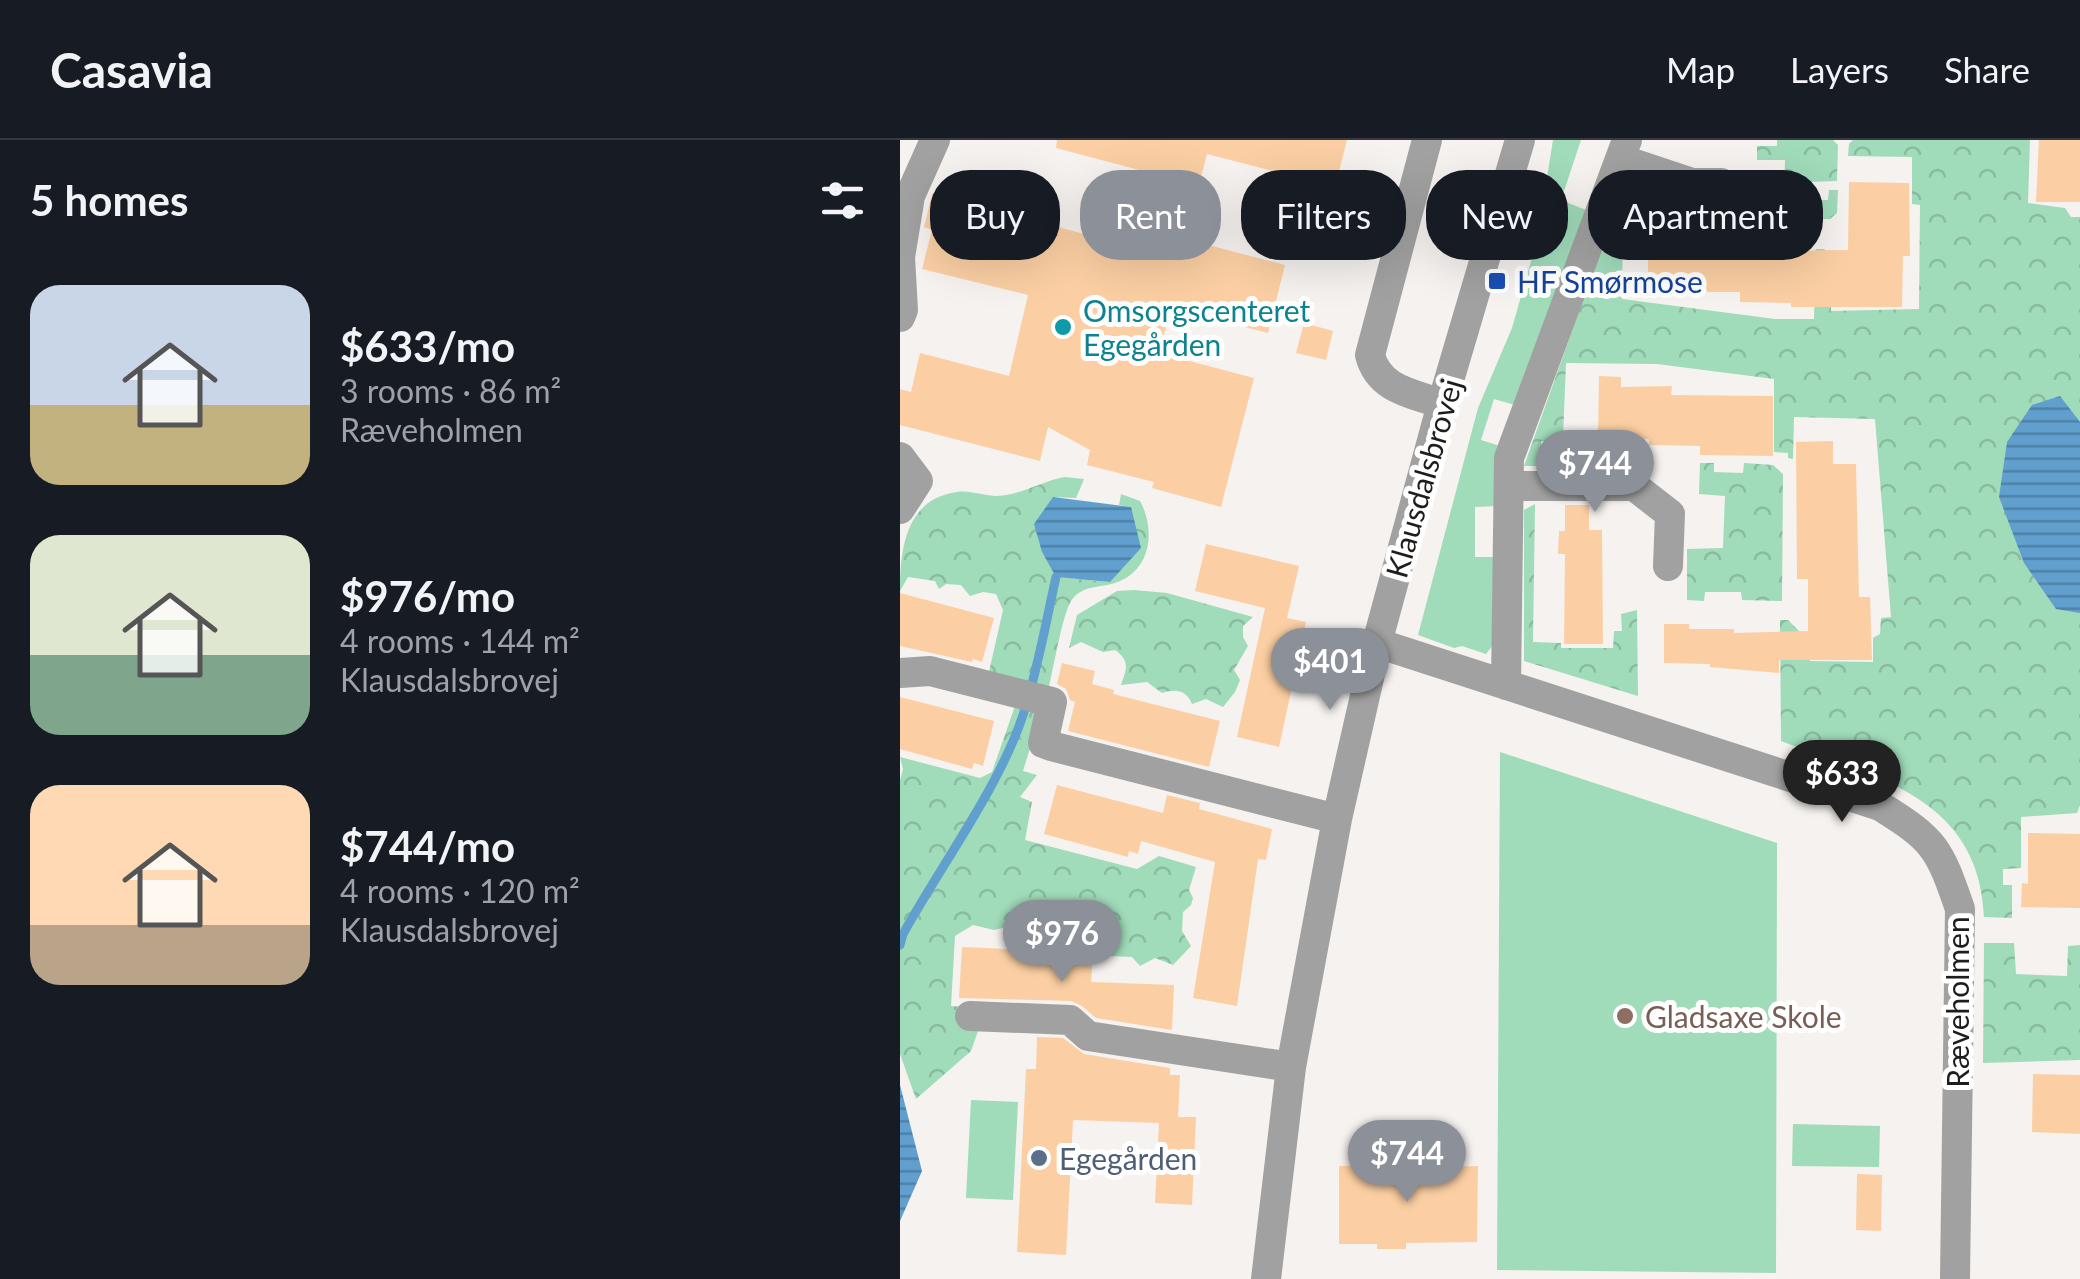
<!DOCTYPE html>
<html lang="en">
<head>
<meta charset="utf-8">
<style>
  :root { --surface:#171b24; --page:#20242c; --text:#f1f3f6; --muted:#9ea1a6; --line:#363941; --accent:#8c9099 }
  body { margin:0; font-family:Lato,sans-serif; background:var(--page); color:var(--text); height:100vh; display:flex; flex-direction:column; font-size:38px; white-space:nowrap }
  * { box-sizing:border-box; margin:0 }
  p { font-size:32px; color:var(--muted) }
  .icon { flex:none; width:55px; height:55px; fill:none; stroke:currentColor; stroke-width:2; stroke-linecap:round; stroke-linejoin:round }
  .map { position:relative; flex:1; overflow:hidden }
  .sheet { display:flex; flex-direction:column; background:var(--surface); width:900px }
  .sheet>* { flex:none }
  .hud { position:absolute; left:30px; top:30px; width:950px; height:90px; display:flex; gap:20px }
  .price { position:absolute; translate:-50% -85px; padding:0 22px; border-radius:35px; background:var(--accent); color:#fff; font-size:32px; line-height:65px; filter:drop-shadow(0 2px 5px #0008) }
  .price::after { content:''; position:absolute; left:50%; top:60px; width:30px; height:22px; margin-left:-15px; background:inherit; clip-path:polygon(0 0,100% 0,50% 100%) }
  .price.active { background:#222; color:#fff }
  ul { padding:0; list-style:none }
  li { display:flex; align-items:center; gap:30px; height:250px; padding:0 30px }
  li span { display:grid; place-items:center; flex:none; width:280px; height:200px; border-radius:30px; color:#555 }
  li>.icon { margin-inline-start:auto }
  span .icon { width:120px; height:120px; fill:#fffc; stroke-width:1 }
  li b { font-size:42px }
  h2 { display:flex; justify-content:space-between; align-items:center; height:120px; padding:0 30px; font-size:42px }
  .chip { padding:0 35px; border-radius:40px; background:var(--surface); box-shadow:0 10px 40px #0002; font-size:35px; line-height:90px }
  .chip.active { background:var(--accent); color:#fff }
  header { display:flex; align-items:center; gap:60px; box-sizing:border-box; height:140px; padding:0 50px; background:var(--surface); border-bottom:2px solid var(--line) }
  header strong { font-size:48px }
  nav { display:flex; gap:55px; margin-inline-start:auto; font-size:35px }
  main { display:flex; flex:1; min-height:0 }
  .map>svg:first-child { display:block }
  .grass { fill:#a0dbba }
  .park { fill:url(#park-crowns) }
  .water { fill:url(#water-rules) }
  .lines { fill:none; stroke-linecap:round; stroke-linejoin:round }
  .stream { stroke:#609fce; stroke-width:9 }
  .building { fill:#fbcfa3 }
  .minor { stroke:#a2a1a1; stroke-width:30 }
  .transit-dot { fill:#1a4fb4; stroke:#fff; stroke-width:4 }
  .culture-dot { fill:#0f9aa8; stroke:#fff; stroke-width:4 }
  .education-dot { fill:#8d6e63; stroke:#fff; stroke-width:4 }
  .service-dot { fill:#5c6f8a; stroke:#fff; stroke-width:4 }
  .labels { text-anchor:middle; dominant-baseline:central; stroke-width:10; stroke-linejoin:round; paint-order:stroke }
  .transit-label { font-size:30px; fill:#164399; stroke:#fff; text-anchor:start }
  .culture-label { font-size:30px; fill:#0d838f; stroke:#fff; text-anchor:start }
  .street-label { font-size:30px; fill:#1e1d1c; stroke:#fff }
  .education-label { font-size:30px; fill:#785e54; stroke:#fff; text-anchor:start }
  .service-label { font-size:30px; fill:#4e5e75; stroke:#fff; text-anchor:start }
</style>
</head>
<body>
<header>
<strong>Casavia</strong>
<nav><a>Map</a><a>Layers</a><a>Share</a></nav>
</header>
<main>
<section class="sheet">
<h2>5 homes<svg class="icon" aria-label="filters" viewBox="0 0 24 24"><path d="M4 7h16M4 17h16"/><circle cx="9" cy="7" r="2"/><circle cx="15" cy="17" r="2"/></svg></h2>
<ul>
<li><span style="background:linear-gradient(#c9d6e8 60%,#c2b280 0)"><svg class="icon" aria-label="home" viewBox="0 0 24 24"><path d="M3 11l9-7 9 7M6 9v11h12V9"/></svg></span><div><b>$633/mo</b><p>3 rooms · 86 m²</p><p>Ræveholmen</p></div></li>
<li><span style="background:linear-gradient(#dfe7d0 60%,#7fa58c 0)"><svg class="icon" aria-label="home" viewBox="0 0 24 24"><path d="M3 11l9-7 9 7M6 9v11h12V9"/></svg></span><div><b>$976/mo</b><p>4 rooms · 144 m²</p><p>Klausdalsbrovej</p></div></li>
<li><span style="background:linear-gradient(#ffd9b3 70%,#b9a48a 0)"><svg class="icon" aria-label="home" viewBox="0 0 24 24"><path d="M3 11l9-7 9 7M6 9v11h12V9"/></svg></span><div><b>$744/mo</b><p>4 rooms · 120 m²</p><p>Klausdalsbrovej</p></div></li>
</ul>
</section>
<div class="map">
<svg width="1180" height="1139" viewBox="0 0 1180 1139">
  <defs>
    <pattern id="park-crowns" width="20" height="18" patternUnits="userSpaceOnUse" patternTransform="scale(2.5)"><rect width="20" height="18" fill="#a0dbba"/><path d="M2 6a3 3 0 1 1 6 0M12 15a3 3 0 1 1 6 0" fill="none" stroke="#89bc9f"/></pattern>
    <pattern id="water-rules" width="6" height="5" patternUnits="userSpaceOnUse" patternTransform="scale(2.5)"><rect width="6" height="5" fill="#609fce"/><path d="M0 2.5h6" fill="none" stroke="#4f81a6"/></pattern>
  </defs>
  <rect width="100%" height="100%" fill="#f5f2ef"/>
  <!-- grass -->
  <path class="grass" d="M 653,0 L 681,0 L 661,60 L 686,70 L 615,265 L 594,259 L 581,300 L 600,306 L 597,366 L 575,367 L 575,417 L 597,417 L 593,505 L 586,514 L 562,506 L 554,508 L 518,495 L 578,268 L 612,188 L 637,100 Z
    M 600,612 L 877,703 L 876,1133 L 597,1130 Z
    M 71,960 L 118,962 L 113,1060 L 66,1058 Z
    M 893,984 L 980,986 L 979,1027 L 892,1026 Z"/>
  <!-- park -->
  <path class="park" d="M 877,0 L 933,0 L 938,5 L 937,41 L 909,42 L 909,60 L 928,60 L 929,50 L 938,50 L 937,73 L 930,79 L 841,80 L 840,52 L 884,52 L 885,20 L 857,20 L 857,6 L 877,6 Z
    M 953,0 L 1130,0 L 1128,63 L 1165,68 L 1171,77 L 1180,77 L 1180,664 L 1177,673 L 1121,677 L 1121,728 L 1103,729 L 1103,745 L 1112,745 L 1112,778 L 1084,777 C 1079,656 974,637 881,601 L 880,480 L 888,480 L 899,491 L 900,505 L 908,506 L 910,521 L 973,522 L 973,498 L 980,494 L 981,478 L 991,477 L 975,279 L 894,277 L 893,319 L 888,318 L 888,313 L 874,312 L 874,239 L 757,224 L 666,223 L 663,297 L 696,298 L 696,326 L 657,327 L 657,301 L 641,301 L 641,326 L 624,326 L 724,45 L 739,38 L 779,51 L 780,70 L 756,69 L 755,78 L 746,78 L 747,87 L 723,87 L 722,159 L 875,179 L 914,179 L 916,109 L 924,109 L 931,116 L 931,171 L 1019,169 L 1020,65 L 1012,64 L 1012,17 L 948,16 L 949,4 Z
    M 800,323 L 814,323 L 814,332 L 843,333 L 844,323 L 873,325 L 883,334 L 882,461 L 842,460 L 841,452 L 805,452 L 804,461 L 787,460 L 787,409 L 823,408 L 825,356 L 799,354 Z
    M 165,337 L 184,339 L 176,358 L 153,357 L 142,412 L 157,437 L 210,442 L 231,367 L 219,365 L 221,354 L 240,361 C 255,388 252,427 220,441 C 203,449 183,443 171,461 C 162,476 153,531 148,551 L 88,536 L 103,470 L 96,454 L 83,452 L 70,456 L 61,445 L 46,444 L 39,449 L 35,441 L 8,437 L 0,451 C 0,408 6,359 57,352 C 70,350 84,356 97,356 C 121,355 142,341 165,337 Z
    M 635,364 L 633,502 L 661,503 L 661,508 L 713,508 L 714,491 L 722,491 L 721,474 L 737,470 L 738,556 L 624,521 L 624,370 Z
    M 234,450 L 267,453 L 353,477 L 343,486 L 343,497 L 348,506 L 334,530 L 340,540 L 335,552 L 323,567 L 306,559 L 292,564 C 286,549 275,549 262,553 L 247,542 L 221,545 C 226,530 231,521 215,510 L 203,512 L 181,502 L 169,508 L 177,475 L 217,451 Z
    M 116,563 L 142,569 L 123,631 L 137,635 L 120,657 L 132,662 L 125,700 L 237,729 L 259,716 L 296,727 L 289,750 L 293,758 L 291,765 L 283,772 L 282,791 L 291,806 L 273,825 L 255,818 L 240,826 L 232,817 L 210,816 L 195,822 L 197,803 L 193,794 L 168,789 L 157,795 L 152,789 L 137,788 L 126,795 L 111,786 L 94,790 L 73,785 L 55,796 L 51,866 L 67,867 L 78,891 L 71,911 L 16,959 L 0,914 L 0,640 L 3,629 L 0,617 L 80,638 L 92,632 Z
    M 1084,803 L 1114,803 L 1116,834 L 1167,836 L 1168,806 L 1180,805 L 1180,920 L 1083,923 Z"/>
  <!-- water -->
  <path class="water" d="M 1160,256 L 1180,282 L 1180,473 L 1156,469 L 1124,423 L 1099,357 L 1107,302 L 1132,265 Z
    M 153,357 L 231,367 L 241,408 L 210,442 L 156,437 L 142,412 L 134,384 Z
    M 0,945 L 22,1031 L 0,1081 Z"/>
  <g class="lines">
    <!-- stream -->
    <path class="stream" d="M 0,805 L 3,794 C 41,725 101,645 124,572 C 138,528 146,482 156,437"/>
  </g>
  <!-- building -->
  <path class="building" d="M 157,0 L 447,0 L 435,47 L 307,14 L 285,99 L 385,125 L 368,193 L 271,168 L 259,213 L 354,238 L 321,367 L 252,348 L 254,342 L 187,325 L 190,310 L 148,287 L 140,321 L 0,285 L 0,249 L 11,252 L 20,213 L 109,236 L 128,155 L 22,129 L 32,90 L 24,87 L 32,54 L 241,109 L 258,35 L 156,8 Z
    M 1139,0 L 1180,0 L 1180,62 L 1136,62 Z
    M 949,42 L 1009,43 L 1010,116 L 1003,116 L 1002,167 L 891,167 L 891,163 L 840,162 L 840,152 L 748,152 L 748,93 L 821,94 L 821,102 L 863,103 L 863,111 L 948,110 Z
    M 404,183 L 433,191 L 426,220 L 396,213 Z
    M 699,236 L 721,237 L 721,247 L 772,246 L 771,255 L 873,256 L 873,316 L 800,315 L 800,306 L 749,305 L 749,299 L 698,298 Z
    M 933,301 L 933,324 L 956,324 L 959,457 L 970,457 L 972,520 L 879,520 L 879,533 L 810,527 L 810,524 L 764,523 L 764,484 L 789,484 L 789,489 L 834,489 L 834,493 L 908,491 L 908,439 L 897,439 L 896,302 Z
    M 665,365 L 689,365 L 689,390 L 702,390 L 703,504 L 664,504 L 665,414 L 658,414 L 659,391 L 665,391 Z
    M 306,404 L 399,426 L 387,478 L 406,482 L 379,607 L 337,597 L 365,468 L 295,451 Z
    M 0,453 L 94,478 L 82,522 L 73,519 L 72,522 L 0,506 Z
    M 162,523 L 195,531 L 192,544 L 214,550 L 213,554 L 320,581 L 309,627 L 168,591 L 175,562 L 170,560 L 166,549 L 157,544 Z
    M 0,557 L 94,581 L 83,626 L 74,623 L 72,629 L 0,609 Z
    M 157,645 L 263,673 L 267,655 L 300,663 L 299,669 L 372,689 L 366,720 L 358,719 L 337,866 L 293,858 L 315,722 L 241,701 L 238,714 L 229,711 L 228,717 L 144,694 Z
    M 1128,693 L 1180,694 L 1180,768 L 1121,767 L 1122,743 L 1128,744 Z
    M 62,807 L 193,813 L 191,842 L 274,845 L 272,890 L 196,878 L 182,866 L 171,861 L 59,858 Z
    M 137,897 L 163,898 L 184,914 L 270,928 L 270,935 L 280,935 L 278,977 L 296,977 L 292,1065 L 255,1063 L 259,983 L 173,980 L 166,1115 L 117,1112 L 126,929 L 136,929 Z
    M 1133,934 L 1180,935 L 1180,994 L 1132,992 Z
    M 476,1021 L 506,1021 L 506,1028 L 578,1026 L 577,1102 L 506,1103 L 506,1109 L 477,1109 L 477,1104 L 439,1104 L 439,1026 L 476,1025 Z
    M 957,1034 L 982,1035 L 981,1091 L 956,1090 Z"/>
  <g class="lines">
    <!-- minor -->
    <path class="minor" d="M 527,0 L 470,215 C 479,250 512,253 542,264
      M 720,19 L 792,43 L 821,43
      M 0,177 L 3,170 L 0,117 L 10,56 L 35,0
      M 0,317 L 18,341 L 0,369
      M 609,346 L 734,346 L 770,374 L 768,426
      M 477,503 L 980,666 C 1035,700 1039,708 1060,769 L 1055,1139
      M 0,533 L 30,531 L 152,562 L 143,603 L 151,606 L 437,679
      M 606,545 L 609,318 L 727,0
      M 70,876 L 170,880 L 188,896 L 391,927
      M 366,1139 L 391,927 L 437,679 L 477,503 L 542,264 L 620,0"/>
  </g>
  <!-- markers -->
  <rect class="transit-dot" x="587" y="131" width="20" height="20" rx="5"/>
  <circle class="culture-dot" cx="163" cy="187" r="10"/>
  <circle class="education-dot" cx="725" cy="876" r="10"/>
  <circle class="service-dot" cx="139" cy="1018" r="10"/>
  <g class="labels">
    <!-- transit labels -->
    <g class="transit-label">
      <text x="617" y="141">HF Smørmose</text>
    </g>
    <!-- culture labels -->
    <g class="culture-label">
      <text x="183" y="170">Omsorgscenteret<tspan x="183" dy="34">Egegården</tspan></text>
    </g>
    <!-- street labels -->
    <g class="street-label">
      <text transform="translate(523 338) rotate(-74)">Klausdalsbrovej</text>
      <text transform="translate(1057 862) rotate(-90)">Ræveholmen</text>
    </g>
    <!-- education labels -->
    <g class="education-label">
      <text x="745" y="876">Gladsaxe Skole</text>
    </g>
    <!-- service labels -->
    <g class="service-label">
      <text x="159" y="1018">Egegården</text>
    </g>
  </g>
</svg>
<b class="price" style="left:695px;top:375px">$744</b>
<b class="price" style="left:430px;top:573px">$401</b>
<b class="price active" style="left:942px;top:685px">$633</b>
<b class="price" style="left:162px;top:845px">$976</b>
<b class="price" style="left:507px;top:1065px">$744</b>
<div class="hud">
<a class="chip">Buy</a>
<a class="chip active">Rent</a>
<a class="chip">Filters</a>
<a class="chip">New</a>
<a class="chip">Apartment</a>
</div>
</div>
</main>
</body>
</html>
